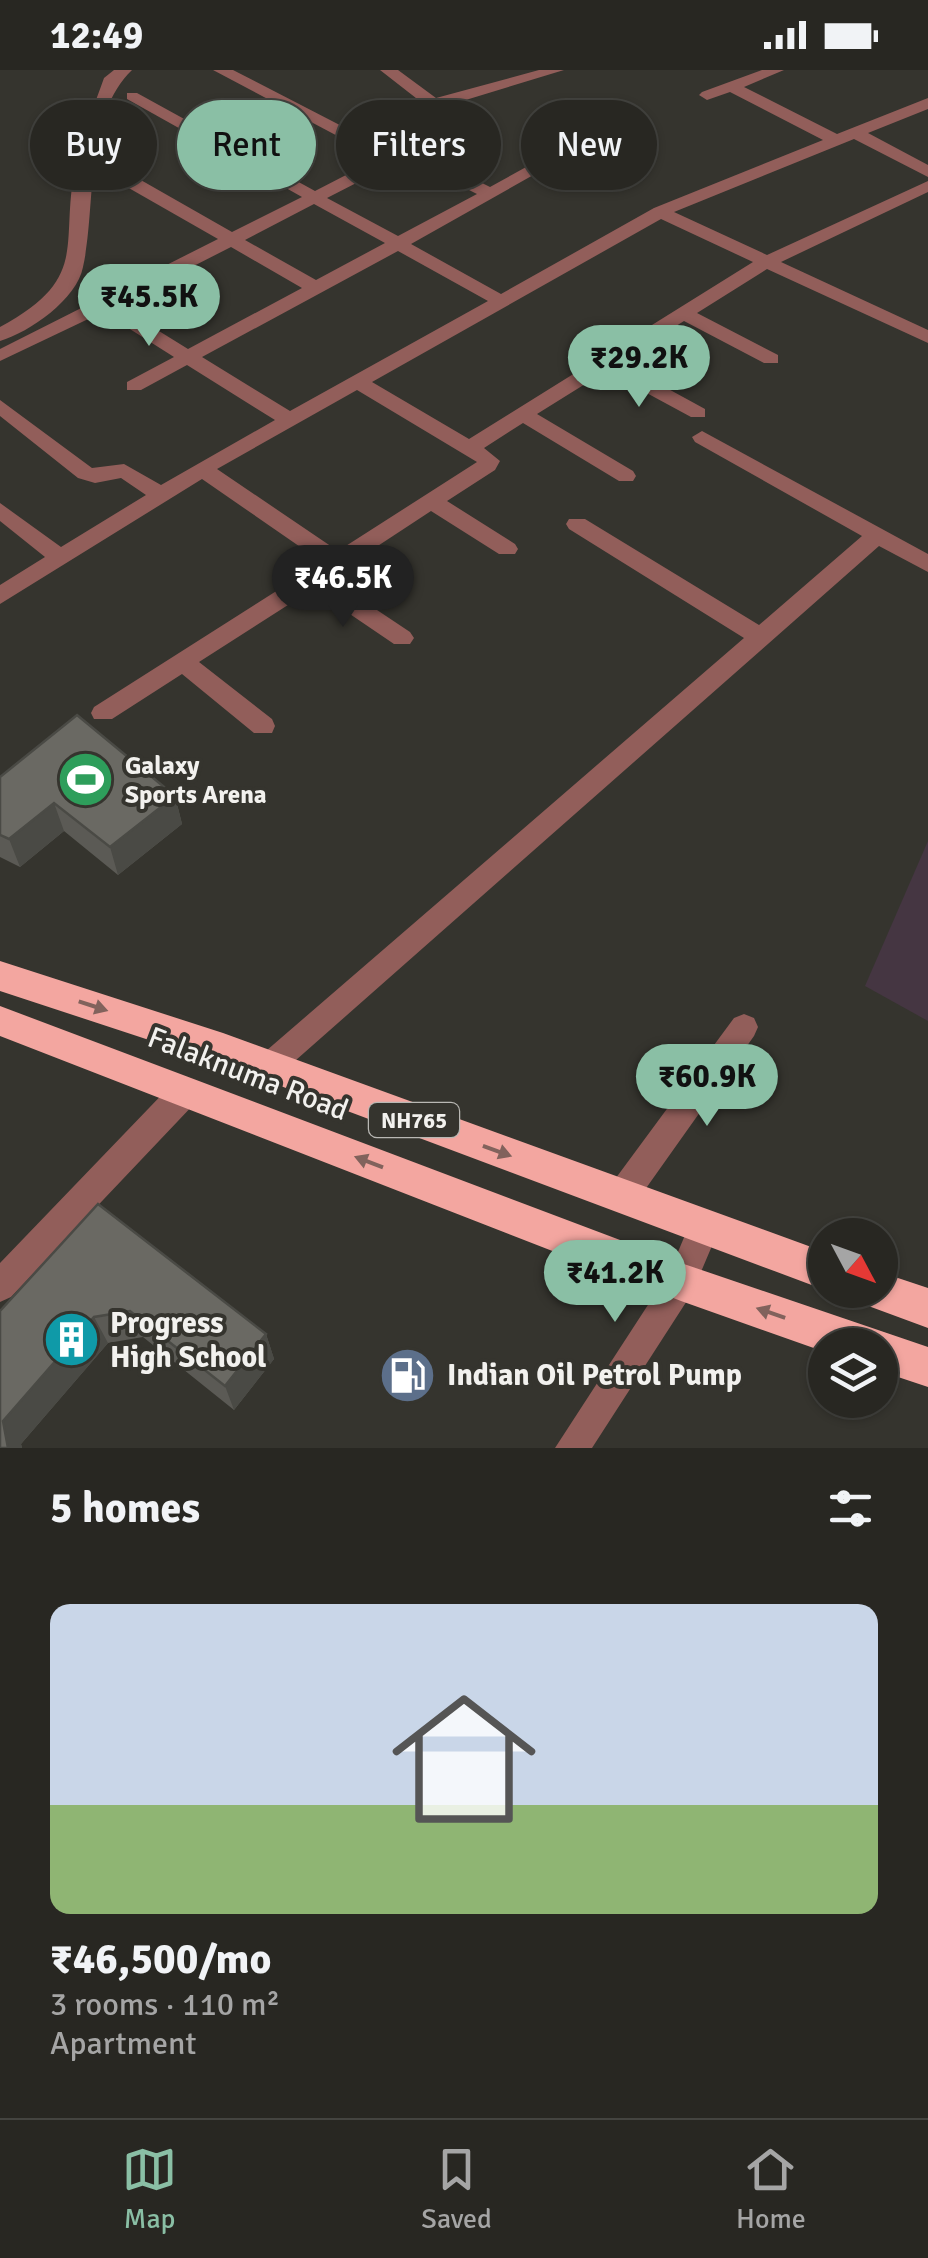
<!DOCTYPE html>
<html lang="en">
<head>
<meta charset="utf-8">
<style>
  :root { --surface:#282722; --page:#34332f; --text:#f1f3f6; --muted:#a5a5a5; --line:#444440; --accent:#8abfa5 }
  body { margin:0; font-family:Signika,sans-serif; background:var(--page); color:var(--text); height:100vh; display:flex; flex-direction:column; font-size:38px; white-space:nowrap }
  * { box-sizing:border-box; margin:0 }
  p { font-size:32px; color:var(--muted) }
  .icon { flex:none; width:55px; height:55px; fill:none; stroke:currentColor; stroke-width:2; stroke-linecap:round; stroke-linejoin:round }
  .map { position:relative; height:1378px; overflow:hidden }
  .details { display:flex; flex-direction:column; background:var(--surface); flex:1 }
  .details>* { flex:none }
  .top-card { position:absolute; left:30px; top:30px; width:870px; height:90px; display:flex; gap:20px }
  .needle { width:65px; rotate:131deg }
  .tools { position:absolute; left:808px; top:1148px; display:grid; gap:20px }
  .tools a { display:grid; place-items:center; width:90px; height:90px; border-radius:50%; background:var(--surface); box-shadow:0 2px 8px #0004,0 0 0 2px var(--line); font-size:50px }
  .price { position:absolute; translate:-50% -85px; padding:0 22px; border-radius:35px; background:var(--accent); color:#111; font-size:32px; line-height:65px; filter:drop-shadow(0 2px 5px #0008) }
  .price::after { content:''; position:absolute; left:50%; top:60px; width:30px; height:22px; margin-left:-15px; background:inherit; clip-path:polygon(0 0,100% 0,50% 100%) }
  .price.active { background:#222; color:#fff }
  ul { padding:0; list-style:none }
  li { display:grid; align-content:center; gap:20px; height:530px; padding:0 50px }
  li+li { border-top:2px solid var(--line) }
  li span { display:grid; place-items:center; height:310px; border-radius:20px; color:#555 }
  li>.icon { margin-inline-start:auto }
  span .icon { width:180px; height:180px; fill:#fffc; stroke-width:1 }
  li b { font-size:42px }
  h2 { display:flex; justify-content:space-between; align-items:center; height:120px; padding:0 50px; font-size:42px }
  .tag { padding:0 35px; border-radius:45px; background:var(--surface); box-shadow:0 2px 8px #0004,0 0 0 2px var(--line); font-size:35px; line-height:90px }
  .tag.active { background:var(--accent); color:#111 }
  .status { display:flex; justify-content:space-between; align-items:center; height:70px; padding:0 50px; background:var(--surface); direction:ltr }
  .status svg { height:28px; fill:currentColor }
  .menu { display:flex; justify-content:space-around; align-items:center; height:140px; border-top:2px solid var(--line); background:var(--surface); font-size:28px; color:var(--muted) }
  .menu a { display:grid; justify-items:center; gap:5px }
  .menu .active { color:var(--accent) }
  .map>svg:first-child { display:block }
  .industrial { fill:#453642 }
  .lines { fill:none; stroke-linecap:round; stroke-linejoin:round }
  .minor { fill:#925e5a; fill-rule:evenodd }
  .highway { fill:#f3a6a0; fill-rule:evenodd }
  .wall { fill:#5b5a55 }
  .shaded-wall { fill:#4a4a45 }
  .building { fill:#6a6963; stroke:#4a4a45; stroke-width:2.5 }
  .oneway { fill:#81625c }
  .labels { text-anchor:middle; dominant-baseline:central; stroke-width:8; stroke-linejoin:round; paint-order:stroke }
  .shield { fill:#35342e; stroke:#b9b8b4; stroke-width:2.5 }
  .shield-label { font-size:22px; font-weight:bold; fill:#f2f1ee }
  .poi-label { font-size:25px; font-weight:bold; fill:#f2f1ee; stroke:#35342e; text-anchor:start }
  .near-street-label { font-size:30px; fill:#f2f1ee; stroke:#35342e }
  .near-poi-label { font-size:30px; font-weight:bold; fill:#f2f1ee; stroke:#35342e; text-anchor:start }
</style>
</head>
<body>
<div class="status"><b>12:49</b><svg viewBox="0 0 49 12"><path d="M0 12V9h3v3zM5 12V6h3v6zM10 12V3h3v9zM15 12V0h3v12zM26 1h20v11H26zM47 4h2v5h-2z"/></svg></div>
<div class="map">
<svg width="928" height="1378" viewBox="0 0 928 1378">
  <rect width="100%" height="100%" fill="#35342e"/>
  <!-- industrial -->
  <path class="industrial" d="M 928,771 L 928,951 L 865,916 Z"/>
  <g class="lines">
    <!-- minor -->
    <path class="minor" d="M 114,0 L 132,0 C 83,48 97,135 83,197 C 77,229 30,262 0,271 L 0,257 C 94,206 57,174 77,89 C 83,61 95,34 104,8 Z
      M 213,0 L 233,0 L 392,82 L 448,53 L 380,0 L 398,0 L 436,28 L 539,0 L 564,0 L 446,36 L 467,54 L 418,81 L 490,117 L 537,91 L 551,95 L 411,174 L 501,224 L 654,138 L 823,70 L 730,22 L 707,30 L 699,25 L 702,22 L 762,0 L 784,0 L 744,17 L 837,64 L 928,28 L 928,39 L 868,63 L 928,95 L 928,107 L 854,69 L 674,142 L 767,185 L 928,111 L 928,122 L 781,192 L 928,260 L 928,273 L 767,199 L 697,243 L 778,285 L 778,293 L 764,293 L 684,251 L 619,292 L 705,339 L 705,347 L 691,347 L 606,301 L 537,344 L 633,401 L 636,406 L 633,411 L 619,411 L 523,353 L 484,378 L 500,391 L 495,400 L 447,431 L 515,474 L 518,479 L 515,484 L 499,484 L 431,441 L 329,508 L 410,562 L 414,568 L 410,574 L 394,574 L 313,519 L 199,592 L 272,649 L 275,656 L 272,663 L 254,663 L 182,604 L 112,649 L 94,649 L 91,643 L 94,637 L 322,492 L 202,409 L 0,534 L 0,515 L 45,487 L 0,451 L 0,433 L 61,477 L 146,425 L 121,408 L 95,413 L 78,408 L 0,346 L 0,330 L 92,398 L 124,394 L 161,415 L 275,350 L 187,295 L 141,320 L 127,320 L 127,312 L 174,287 L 103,242 L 0,291 L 0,279 L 218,169 L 113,109 L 113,101 L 125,101 L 232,162 L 302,127 L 127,29 L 127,23 L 137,23 L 315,121 L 379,88 ZM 405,88 L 477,124 L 398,166 L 327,128 ZM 314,134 L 385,173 L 316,210 L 245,170 ZM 661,149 L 753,192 L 469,369 L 372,312 ZM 231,177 L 302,218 L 188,279 L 117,235 ZM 398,181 L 488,231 L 290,341 L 202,287 ZM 357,320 L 477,392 L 338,481 L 217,399 Z
      M 702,361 L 928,484 L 928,502 L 879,476 L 279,1005 L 269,1009 L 259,1005 L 254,996 L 259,987 L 744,568 L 569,459 L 566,454 L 569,449 L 585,449 L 759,555 L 862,466 L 695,372 L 692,367 Z
      M 744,944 L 754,948 L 758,957 L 754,966 L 632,1138 L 621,1142 L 610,1138 L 605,1127 L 610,1116 L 734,948 Z
      M 185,1008 L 196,1012 L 200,1022 L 196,1032 L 11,1227 L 0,1232 L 0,1193 L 174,1012 Z
      M 704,1142 L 715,1146 L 720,1157 L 692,1223 L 592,1378 L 555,1378 L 670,1201 L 693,1146 Z"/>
    <!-- highway -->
    <path class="highway" d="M 0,891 L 223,963 L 825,1182 L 825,1220 L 222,994 L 0,921 Z
      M 0,936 L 681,1193 L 928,1277 L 928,1317 L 880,1301 L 880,1275 L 825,1275 L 825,1282 L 681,1231 L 0,966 Z
      M 880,1202 L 928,1218 L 928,1258 L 863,1234 L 857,1220 L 880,1220 Z"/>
  </g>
  <!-- wall -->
  <path class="wall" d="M 0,707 L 175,726 L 182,754 L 118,805 L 64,761 L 20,797 L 0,787 Z
    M 98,1134 L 266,1264 L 274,1289 L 234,1340 L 143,1267 L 108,1273 L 21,1374 L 22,1378 L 0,1378 Z"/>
  <!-- shaded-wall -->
  <path class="shaded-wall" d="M 175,726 L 182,754 L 118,805 L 110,777 Z
    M 54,733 L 64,761 L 20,797 L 9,769 Z
    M 94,1247 L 108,1273 L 21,1374 L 22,1378 L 8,1378 L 3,1351 Z
    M 266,1264 L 274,1289 L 234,1340 L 225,1316 Z"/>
  <!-- building -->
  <path class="building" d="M 77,645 L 175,726 L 110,777 L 54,733 L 9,769 L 0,765 L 0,707 Z
    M 98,1134 L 266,1264 L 225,1316 L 130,1241 L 94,1247 L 3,1351 L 8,1378 L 0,1378 L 0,1241 Z"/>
  <!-- one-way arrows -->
  <defs><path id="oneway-solid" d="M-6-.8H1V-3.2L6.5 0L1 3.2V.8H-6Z" transform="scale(2.5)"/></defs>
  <g class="oneway">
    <use href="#oneway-solid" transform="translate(93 936) rotate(18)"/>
    <use href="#oneway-solid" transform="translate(497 1081) rotate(20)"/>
    <use href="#oneway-solid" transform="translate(369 1092) rotate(-159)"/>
    <use href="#oneway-solid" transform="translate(771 1243) rotate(-161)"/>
  </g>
  <!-- icons -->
  <defs>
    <symbol id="stadium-disc" viewBox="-11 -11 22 22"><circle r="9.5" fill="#2e9e5b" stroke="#35342e"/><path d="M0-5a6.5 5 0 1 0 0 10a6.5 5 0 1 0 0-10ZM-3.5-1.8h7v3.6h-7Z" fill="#fff"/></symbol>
    <symbol id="building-disc" viewBox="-11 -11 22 22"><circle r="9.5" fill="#0f9aa8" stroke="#35342e"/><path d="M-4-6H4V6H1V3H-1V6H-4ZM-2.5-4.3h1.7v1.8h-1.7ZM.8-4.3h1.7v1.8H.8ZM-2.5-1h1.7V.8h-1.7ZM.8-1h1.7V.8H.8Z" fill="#fff"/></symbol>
    <symbol id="fuel-disc" viewBox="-11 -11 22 22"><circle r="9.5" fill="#5c6f8a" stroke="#35342e"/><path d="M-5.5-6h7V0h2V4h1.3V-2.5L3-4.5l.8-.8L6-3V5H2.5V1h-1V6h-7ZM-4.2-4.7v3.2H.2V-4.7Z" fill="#fff"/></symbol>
  </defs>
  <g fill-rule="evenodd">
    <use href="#stadium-disc" x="54" y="678" width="63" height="63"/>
    <use href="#building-disc" x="40" y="1238" width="63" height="63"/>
    <use href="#fuel-disc" x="376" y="1274" width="63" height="63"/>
  </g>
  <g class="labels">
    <!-- shield labels -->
    <rect class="shield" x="369" y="1033" width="90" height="34" rx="8"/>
    <g class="shield-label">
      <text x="414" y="1050">NH765</text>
    </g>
    <!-- poi labels -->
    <g class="poi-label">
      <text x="125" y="695">Galaxy<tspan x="125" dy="29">Sports Arena</tspan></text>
    </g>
    <!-- near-street labels -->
    <g class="near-street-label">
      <text transform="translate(248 1004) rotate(21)">Falaknuma Road</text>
    </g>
    <!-- near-poi labels -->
    <g class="near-poi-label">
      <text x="110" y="1253">Progress<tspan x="110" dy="34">High School</tspan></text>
      <text x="447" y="1305">Indian Oil Petrol Pump</text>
    </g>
  </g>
</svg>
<div class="tools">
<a><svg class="needle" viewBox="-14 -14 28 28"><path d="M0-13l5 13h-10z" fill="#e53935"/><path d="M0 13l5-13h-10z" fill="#a5a5a5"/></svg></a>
<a><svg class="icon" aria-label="layers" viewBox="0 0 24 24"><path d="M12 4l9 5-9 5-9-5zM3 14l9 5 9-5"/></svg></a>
</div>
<b class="price" style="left:149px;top:279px">₹45.5K</b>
<b class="price" style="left:639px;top:340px">₹29.2K</b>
<b class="price active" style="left:343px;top:560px">₹46.5K</b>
<b class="price" style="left:707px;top:1059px">₹60.9K</b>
<b class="price" style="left:615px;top:1255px">₹41.2K</b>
<div class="top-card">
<a class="tag">Buy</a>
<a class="tag active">Rent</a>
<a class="tag">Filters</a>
<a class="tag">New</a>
</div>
</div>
<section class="details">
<h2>5 homes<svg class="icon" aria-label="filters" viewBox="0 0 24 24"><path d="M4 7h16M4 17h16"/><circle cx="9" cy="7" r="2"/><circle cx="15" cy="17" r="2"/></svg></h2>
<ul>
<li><span style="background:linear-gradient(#c9d6e8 65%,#8fb573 0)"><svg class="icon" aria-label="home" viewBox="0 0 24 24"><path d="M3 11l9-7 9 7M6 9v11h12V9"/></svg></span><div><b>₹46,500/mo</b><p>3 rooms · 110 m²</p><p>Apartment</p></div></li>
</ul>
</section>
<nav class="menu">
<a class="active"><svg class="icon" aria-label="map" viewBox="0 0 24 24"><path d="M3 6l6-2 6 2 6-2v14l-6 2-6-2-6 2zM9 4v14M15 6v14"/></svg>Map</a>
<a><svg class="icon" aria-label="saved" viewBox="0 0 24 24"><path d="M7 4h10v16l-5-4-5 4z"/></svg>Saved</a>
<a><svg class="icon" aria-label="home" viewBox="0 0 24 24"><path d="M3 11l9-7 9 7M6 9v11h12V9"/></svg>Home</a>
</nav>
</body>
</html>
